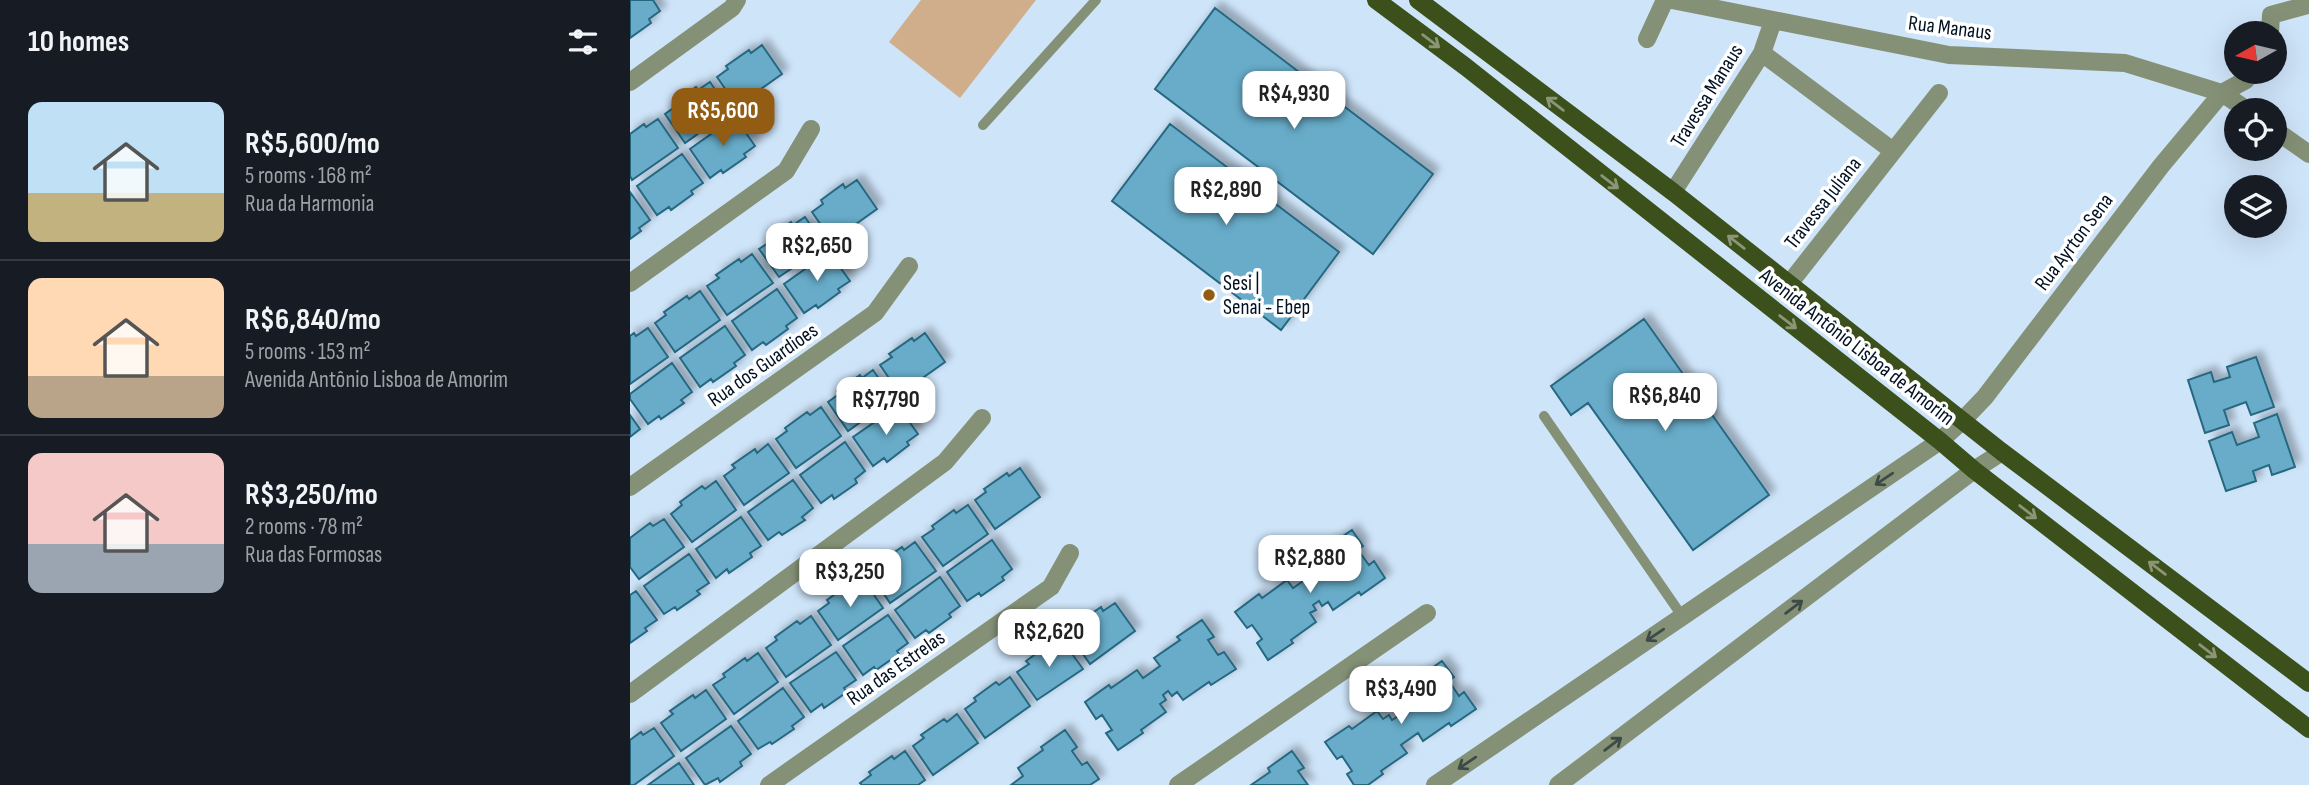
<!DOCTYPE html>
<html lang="en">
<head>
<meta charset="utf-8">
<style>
  :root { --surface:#171b24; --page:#20242c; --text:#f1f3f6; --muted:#9ea1a6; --line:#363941; --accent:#935c13 }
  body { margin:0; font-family:"Sofia Sans Condensed",sans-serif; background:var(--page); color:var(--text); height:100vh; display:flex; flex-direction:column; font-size:26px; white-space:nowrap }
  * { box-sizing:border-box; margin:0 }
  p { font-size:23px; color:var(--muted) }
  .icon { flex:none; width:38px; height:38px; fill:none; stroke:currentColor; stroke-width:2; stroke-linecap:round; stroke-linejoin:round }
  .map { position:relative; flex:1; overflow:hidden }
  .sheet { display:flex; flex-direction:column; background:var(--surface); width:630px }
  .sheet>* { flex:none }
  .needle { width:46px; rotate:262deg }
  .fabs { position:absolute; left:1594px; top:21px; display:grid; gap:14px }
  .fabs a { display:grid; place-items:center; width:63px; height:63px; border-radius:50%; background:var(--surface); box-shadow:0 7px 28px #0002; font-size:35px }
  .price { position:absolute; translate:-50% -60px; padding:0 16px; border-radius:14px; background:#fff; color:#222; font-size:23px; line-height:46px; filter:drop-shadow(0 2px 4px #0008) }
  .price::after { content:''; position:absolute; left:50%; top:42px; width:21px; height:16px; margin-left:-10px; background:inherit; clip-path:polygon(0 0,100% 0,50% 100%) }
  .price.current { background:var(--accent); color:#fff }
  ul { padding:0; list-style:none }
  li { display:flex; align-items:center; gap:21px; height:175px; padding:0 28px }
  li+li { border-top:2px solid var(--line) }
  li span { display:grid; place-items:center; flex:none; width:196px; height:140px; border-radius:14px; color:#555 }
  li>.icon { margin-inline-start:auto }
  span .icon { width:84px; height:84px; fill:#fffc; stroke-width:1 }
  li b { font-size:30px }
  h2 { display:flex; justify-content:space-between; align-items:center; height:84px; padding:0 28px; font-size:30px }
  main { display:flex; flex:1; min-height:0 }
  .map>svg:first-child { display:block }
  .green { fill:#d0ae8c }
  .building { fill:#68acc9; stroke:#266780; stroke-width:2; filter:url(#shadow) }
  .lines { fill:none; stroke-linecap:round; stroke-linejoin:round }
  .service { stroke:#859176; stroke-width:10 }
  .minor { stroke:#859176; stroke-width:18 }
  .tertiary { stroke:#859176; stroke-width:18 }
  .primary { stroke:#3c501b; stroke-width:18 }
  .oneway { stroke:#8a9676 }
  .oneway2 { stroke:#3c4b48 }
  .poi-dot { fill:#935c13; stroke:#fff; stroke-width:2.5 }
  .labels { text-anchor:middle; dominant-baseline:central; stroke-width:7; stroke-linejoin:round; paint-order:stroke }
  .street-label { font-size:21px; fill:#001123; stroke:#fff }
  .poi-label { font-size:21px; fill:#001123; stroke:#fff; text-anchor:start }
</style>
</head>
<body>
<main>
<section class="sheet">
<h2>10 homes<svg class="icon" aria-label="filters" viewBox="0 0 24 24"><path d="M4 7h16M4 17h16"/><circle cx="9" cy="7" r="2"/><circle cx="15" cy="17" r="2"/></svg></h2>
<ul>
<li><span style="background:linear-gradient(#bfe0f5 65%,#c2b280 0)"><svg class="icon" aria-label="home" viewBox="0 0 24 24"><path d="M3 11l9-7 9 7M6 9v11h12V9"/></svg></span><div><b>R$5,600/mo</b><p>5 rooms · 168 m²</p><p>Rua da Harmonia</p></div></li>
<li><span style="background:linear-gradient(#ffd9b3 70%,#b9a48a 0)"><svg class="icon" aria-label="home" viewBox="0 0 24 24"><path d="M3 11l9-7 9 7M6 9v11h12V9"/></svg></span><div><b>R$6,840/mo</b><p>5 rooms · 153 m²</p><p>Avenida Antônio Lisboa de Amorim</p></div></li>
<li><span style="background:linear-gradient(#f6c9c9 65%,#9aa5b1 0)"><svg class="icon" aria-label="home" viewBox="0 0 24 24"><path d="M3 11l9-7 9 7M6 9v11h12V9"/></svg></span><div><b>R$3,250/mo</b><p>2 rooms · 78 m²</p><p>Rua das Formosas</p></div></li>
</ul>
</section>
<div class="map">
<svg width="1679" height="785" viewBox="0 0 1679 785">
  <defs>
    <filter id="shadow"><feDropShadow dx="6" dy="-6" stdDeviation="3.5" flood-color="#0004"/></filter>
  </defs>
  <rect width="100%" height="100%" fill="#cee4f9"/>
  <!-- green -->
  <path class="green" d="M 291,0 L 406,0 L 330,98 L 259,42 Z"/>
  <!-- building -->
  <path class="building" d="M 0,0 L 23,0 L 30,11 L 19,19 L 21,23 L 0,38 Z
    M 585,8 L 803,174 L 743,254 L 525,89 Z
    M 132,45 L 152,74 L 107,106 L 87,77 L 98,69 L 96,66 L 119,50 L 121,53 Z
    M 80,82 L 100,111 L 55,143 L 35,114 L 46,106 L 44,103 L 66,87 L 68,90 Z
    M 105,117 L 125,146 L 114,154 L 116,157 L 93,173 L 91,170 L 80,178 L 60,149 Z
    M 28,119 L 48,148 L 2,180 L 0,176 L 0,134 L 14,124 L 16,127 Z
    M 540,124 L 709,252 L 651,330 L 482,201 Z
    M 52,154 L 73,183 L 61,191 L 63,194 L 41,210 L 39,207 L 27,215 L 7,186 Z
    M 227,180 L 247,209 L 202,241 L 182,212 L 193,204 L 191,200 L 213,184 L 215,188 Z
    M 0,192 L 20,220 L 9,228 L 11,231 L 0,239 Z
    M 175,217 L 195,246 L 149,277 L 129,249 L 141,241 L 139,238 L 161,222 L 163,225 Z
    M 199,252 L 220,281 L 208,289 L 210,292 L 188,308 L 186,305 L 174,313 L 154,284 Z
    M 122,254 L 143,283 L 97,315 L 77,286 L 89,278 L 86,275 L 109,259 L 111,262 Z
    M 147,289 L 167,318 L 156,326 L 158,329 L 136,345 L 133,342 L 122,350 L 102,321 Z
    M 70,291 L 90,320 L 45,352 L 25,323 L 36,315 L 34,312 L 57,296 L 59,299 Z
    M 1014,319 L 1139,495 L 1063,550 L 958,403 L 941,415 L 921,386 Z
    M 95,326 L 115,355 L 104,363 L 106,366 L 83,382 L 81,379 L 70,387 L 50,358 Z
    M 18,328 L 38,357 L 0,384 L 0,336 L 4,333 L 6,336 Z
    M 295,333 L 315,362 L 270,394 L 250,365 L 262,357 L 259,354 L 282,338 L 284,341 Z
    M 1626,357 L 1644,407 L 1621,415 L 1616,402 L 1594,410 L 1599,425 L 1575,433 L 1558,380 L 1581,372 L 1584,382 L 1600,377 L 1597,367 Z
    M 42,363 L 62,392 L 51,400 L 54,403 L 31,419 L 29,416 L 18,424 L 0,399 L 0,394 Z
    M 243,370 L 263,399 L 218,431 L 198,402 L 209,394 L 207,391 L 230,375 L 232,378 Z
    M 268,406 L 288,434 L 277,442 L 279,445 L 257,462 L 254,458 L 243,466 L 223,437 Z
    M 191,407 L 211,436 L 166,468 L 146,439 L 157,431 L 155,428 L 177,412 L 180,415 Z
    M 1647,414 L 1665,467 L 1642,475 L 1639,465 L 1623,471 L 1626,481 L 1596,491 L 1579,441 L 1602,432 L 1607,445 L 1629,437 L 1624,423 Z
    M 0,415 L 10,429 L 0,437 Z
    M 215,442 L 235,471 L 225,479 L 227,483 L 204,499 L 202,495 L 191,503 L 170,475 Z
    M 138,444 L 159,473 L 114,505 L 94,476 L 105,468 L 102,465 L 125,449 L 127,453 Z
    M 390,468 L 410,497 L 365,529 L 345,500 L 356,492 L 354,489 L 377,473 L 379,476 Z
    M 163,480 L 183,508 L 172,517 L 175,520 L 152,535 L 149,532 L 138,540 L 118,512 Z
    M 86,481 L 106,510 L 62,542 L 41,514 L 52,505 L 50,502 L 72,486 L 75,489 Z
    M 338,505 L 358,534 L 313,566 L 292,537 L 304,529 L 302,526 L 324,510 L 326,513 Z
    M 111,517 L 131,546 L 120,553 L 122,557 L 99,573 L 97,569 L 86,578 L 66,549 Z
    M 34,519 L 54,547 L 9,579 L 0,567 L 0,538 L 20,523 L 23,526 Z
    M 722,530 L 733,546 L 728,550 L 739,565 L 744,561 L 755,578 L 731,595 L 729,592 L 703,610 L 698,602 L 692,606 L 689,601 L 683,605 L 686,610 L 680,613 L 686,622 L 661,640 L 663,643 L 638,660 L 627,643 L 632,639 L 622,625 L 617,628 L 605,612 L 629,594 L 632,598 L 657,580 L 663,588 L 680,576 L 674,568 L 700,550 L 697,547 Z
    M 362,540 L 382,569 L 372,577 L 374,580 L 351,596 L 349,593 L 337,601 L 317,572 Z
    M 285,542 L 306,571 L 260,603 L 240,574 L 252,566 L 249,563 L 272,547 L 274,550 Z
    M 59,554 L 79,583 L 67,591 L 70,594 L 47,610 L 45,607 L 34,614 L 14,586 Z
    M 310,577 L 330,606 L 319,614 L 321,617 L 299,633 L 296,630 L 285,638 L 265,610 Z
    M 233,579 L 253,608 L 208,640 L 188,611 L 199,603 L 197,600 L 219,584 L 222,587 Z
    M 6,591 L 27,620 L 15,628 L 17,631 L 0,643 L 0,595 Z
    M 485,603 L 505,631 L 460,664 L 439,635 L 451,627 L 448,623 L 471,607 L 473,611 Z
    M 258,615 L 278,643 L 267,651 L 269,654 L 246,670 L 244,667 L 233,675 L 213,646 Z
    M 181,616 L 201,645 L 156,677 L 136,648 L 147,640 L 145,637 L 167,621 L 170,624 Z
    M 572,620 L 584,637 L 578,640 L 588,655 L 594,652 L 606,669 L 581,685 L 579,682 L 553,700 L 547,692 L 542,696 L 538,691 L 533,695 L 536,700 L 530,704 L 536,712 L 511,730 L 513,733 L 488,750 L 476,733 L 482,730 L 472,715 L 466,719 L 455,702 L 479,685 L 481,688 L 507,670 L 513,678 L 530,666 L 524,658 L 550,640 L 547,637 Z
    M 432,640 L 453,669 L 407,700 L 387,672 L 399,664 L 396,661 L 419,644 L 421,648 Z
    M 206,652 L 226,680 L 214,688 L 217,692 L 194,708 L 192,704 L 181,712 L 160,683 Z
    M 128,653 L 148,682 L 104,714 L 83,685 L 95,677 L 93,674 L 115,658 L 117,661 Z
    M 812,661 L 824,677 L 819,681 L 829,696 L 834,692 L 846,709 L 821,726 L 819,723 L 793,741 L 788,733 L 771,745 L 777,753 L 751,771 L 753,774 L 738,785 L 724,785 L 717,774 L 722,771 L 712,756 L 707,759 L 695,742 L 719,726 L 722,729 L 747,711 L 753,719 L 759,715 L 762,720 L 768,716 L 765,711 L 770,707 L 765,699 L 790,681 L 788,678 Z
    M 380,677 L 400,706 L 355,738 L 335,709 L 346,701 L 344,698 L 366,682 L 369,685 Z
    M 153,688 L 174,717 L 162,726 L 164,729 L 142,744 L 140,742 L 128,749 L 108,721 Z
    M 76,690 L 96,719 L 51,751 L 31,723 L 43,714 L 40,711 L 63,695 L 65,698 Z
    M 327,714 L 348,743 L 303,775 L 283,746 L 294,738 L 291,735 L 314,719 L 317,722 Z
    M 101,726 L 121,754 L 110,762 L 112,766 L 90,782 L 88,778 L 75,785 L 56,758 Z
    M 24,728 L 44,756 L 4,785 L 0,785 L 0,740 L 11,732 L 13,735 Z
    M 435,730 L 447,747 L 442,751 L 452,765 L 457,762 L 469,779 L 460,785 L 381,785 L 393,776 L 388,768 L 413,750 L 411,747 Z
    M 275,751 L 295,780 L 288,785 L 232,785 L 230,783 L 241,775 L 239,772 L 262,756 L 264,759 Z
    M 662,751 L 674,768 L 668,771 L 678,785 L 621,785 L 640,772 L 638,768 Z
    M 49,763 L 64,785 L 18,785 Z"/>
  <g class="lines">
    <!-- service -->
    <path class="service" d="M 353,125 L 466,0
      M 914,416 L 1052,616"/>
    <!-- minor -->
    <path class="minor" d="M 1042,0 L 1319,55 L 1495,63 L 1592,93 L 1617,110
      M 1640,33 L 1641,15 L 1678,5 L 1677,0
      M 1017,39 L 1035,0
      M 1132,53 L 1263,151
      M 0,82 L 102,8 L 107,0
      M 1645,130 L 1679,154
      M 1043,192 L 1132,53 L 1143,21
      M 0,283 L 156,171 L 181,129
      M 1159,284 L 1309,93
      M 1333,420 L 1355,397 L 1531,166 L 1592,93 L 1616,80 L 1621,72
      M 0,487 L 245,313 L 279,266
      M 0,694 L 315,462 L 352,418
      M 139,785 L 421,587 L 440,553
      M 548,785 L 797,613"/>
    <!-- tertiary -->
    <path class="tertiary" d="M 805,785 L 1310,441 L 1333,420
      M 928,785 L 1344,470 L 1372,452"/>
    <!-- primary -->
    <path class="primary" d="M 746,0 L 836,67 L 1310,441 L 1344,470 L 1679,729
      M 788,0 L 1043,192 L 1372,452 L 1679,683"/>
  </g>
  <!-- one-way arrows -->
  <defs><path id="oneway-shaft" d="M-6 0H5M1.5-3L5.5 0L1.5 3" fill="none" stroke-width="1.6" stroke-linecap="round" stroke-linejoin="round" transform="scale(1.75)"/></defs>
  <g class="oneway">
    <use href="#oneway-shaft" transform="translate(801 41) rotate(37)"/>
    <use href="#oneway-shaft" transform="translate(925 104) rotate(-143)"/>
    <use href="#oneway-shaft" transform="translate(980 182) rotate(38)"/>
    <use href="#oneway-shaft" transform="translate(1106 242) rotate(-142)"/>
    <use href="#oneway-shaft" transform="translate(1158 322) rotate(38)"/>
    <use href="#oneway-shaft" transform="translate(1398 512) rotate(38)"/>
    <use href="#oneway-shaft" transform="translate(1527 568) rotate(-143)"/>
    <use href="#oneway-shaft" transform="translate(1578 651) rotate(38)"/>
  </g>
  <g class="oneway2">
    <use href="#oneway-shaft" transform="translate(1254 479) rotate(146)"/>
    <use href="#oneway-shaft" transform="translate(1164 607) rotate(-37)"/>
    <use href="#oneway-shaft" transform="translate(1025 635) rotate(146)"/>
    <use href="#oneway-shaft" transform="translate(983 744) rotate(-37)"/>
    <use href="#oneway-shaft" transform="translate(837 763) rotate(146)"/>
  </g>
  <!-- markers -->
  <circle class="poi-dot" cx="579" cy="295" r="7"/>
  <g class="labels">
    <!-- street labels -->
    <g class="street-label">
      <text transform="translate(1320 28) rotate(7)">Rua Manaus</text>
      <text transform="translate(1077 96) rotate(-58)">Travessa Manaus</text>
      <text transform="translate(1193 203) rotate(-52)">Travessa Juliana</text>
      <text transform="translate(1444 242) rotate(-53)">Rua Ayrton Sena</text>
      <text transform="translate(1227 347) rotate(38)">Avenida Antônio Lisboa de Amorim</text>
      <text transform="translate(133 365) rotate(-35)">Rua dos Guardioes</text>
      <text transform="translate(266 668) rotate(-35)">Rua das Estrelas</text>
    </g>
    <!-- poi labels -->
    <g class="poi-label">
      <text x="593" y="283">Sesi |<tspan x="593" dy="24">Senai - Ebep</tspan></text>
    </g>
  </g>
</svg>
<div class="fabs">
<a><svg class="needle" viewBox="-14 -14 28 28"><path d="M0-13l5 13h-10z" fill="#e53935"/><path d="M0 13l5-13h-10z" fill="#9ea1a6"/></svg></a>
<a><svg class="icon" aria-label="locate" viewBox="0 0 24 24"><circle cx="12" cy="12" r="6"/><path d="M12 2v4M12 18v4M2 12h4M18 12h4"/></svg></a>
<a><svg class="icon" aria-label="layers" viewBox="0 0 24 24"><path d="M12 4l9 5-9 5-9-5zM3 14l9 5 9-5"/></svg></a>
</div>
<b class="price" style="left:664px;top:131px">R$4,930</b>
<b class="price current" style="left:93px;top:148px">R$5,600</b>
<b class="price" style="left:596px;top:227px">R$2,890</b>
<b class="price" style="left:187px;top:283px">R$2,650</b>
<b class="price" style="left:1035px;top:433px">R$6,840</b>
<b class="price" style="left:256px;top:437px">R$7,790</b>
<b class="price" style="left:680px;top:595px">R$2,880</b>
<b class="price" style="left:220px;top:609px">R$3,250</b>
<b class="price" style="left:419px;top:669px">R$2,620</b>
<b class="price" style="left:771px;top:726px">R$3,490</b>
</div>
</main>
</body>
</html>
